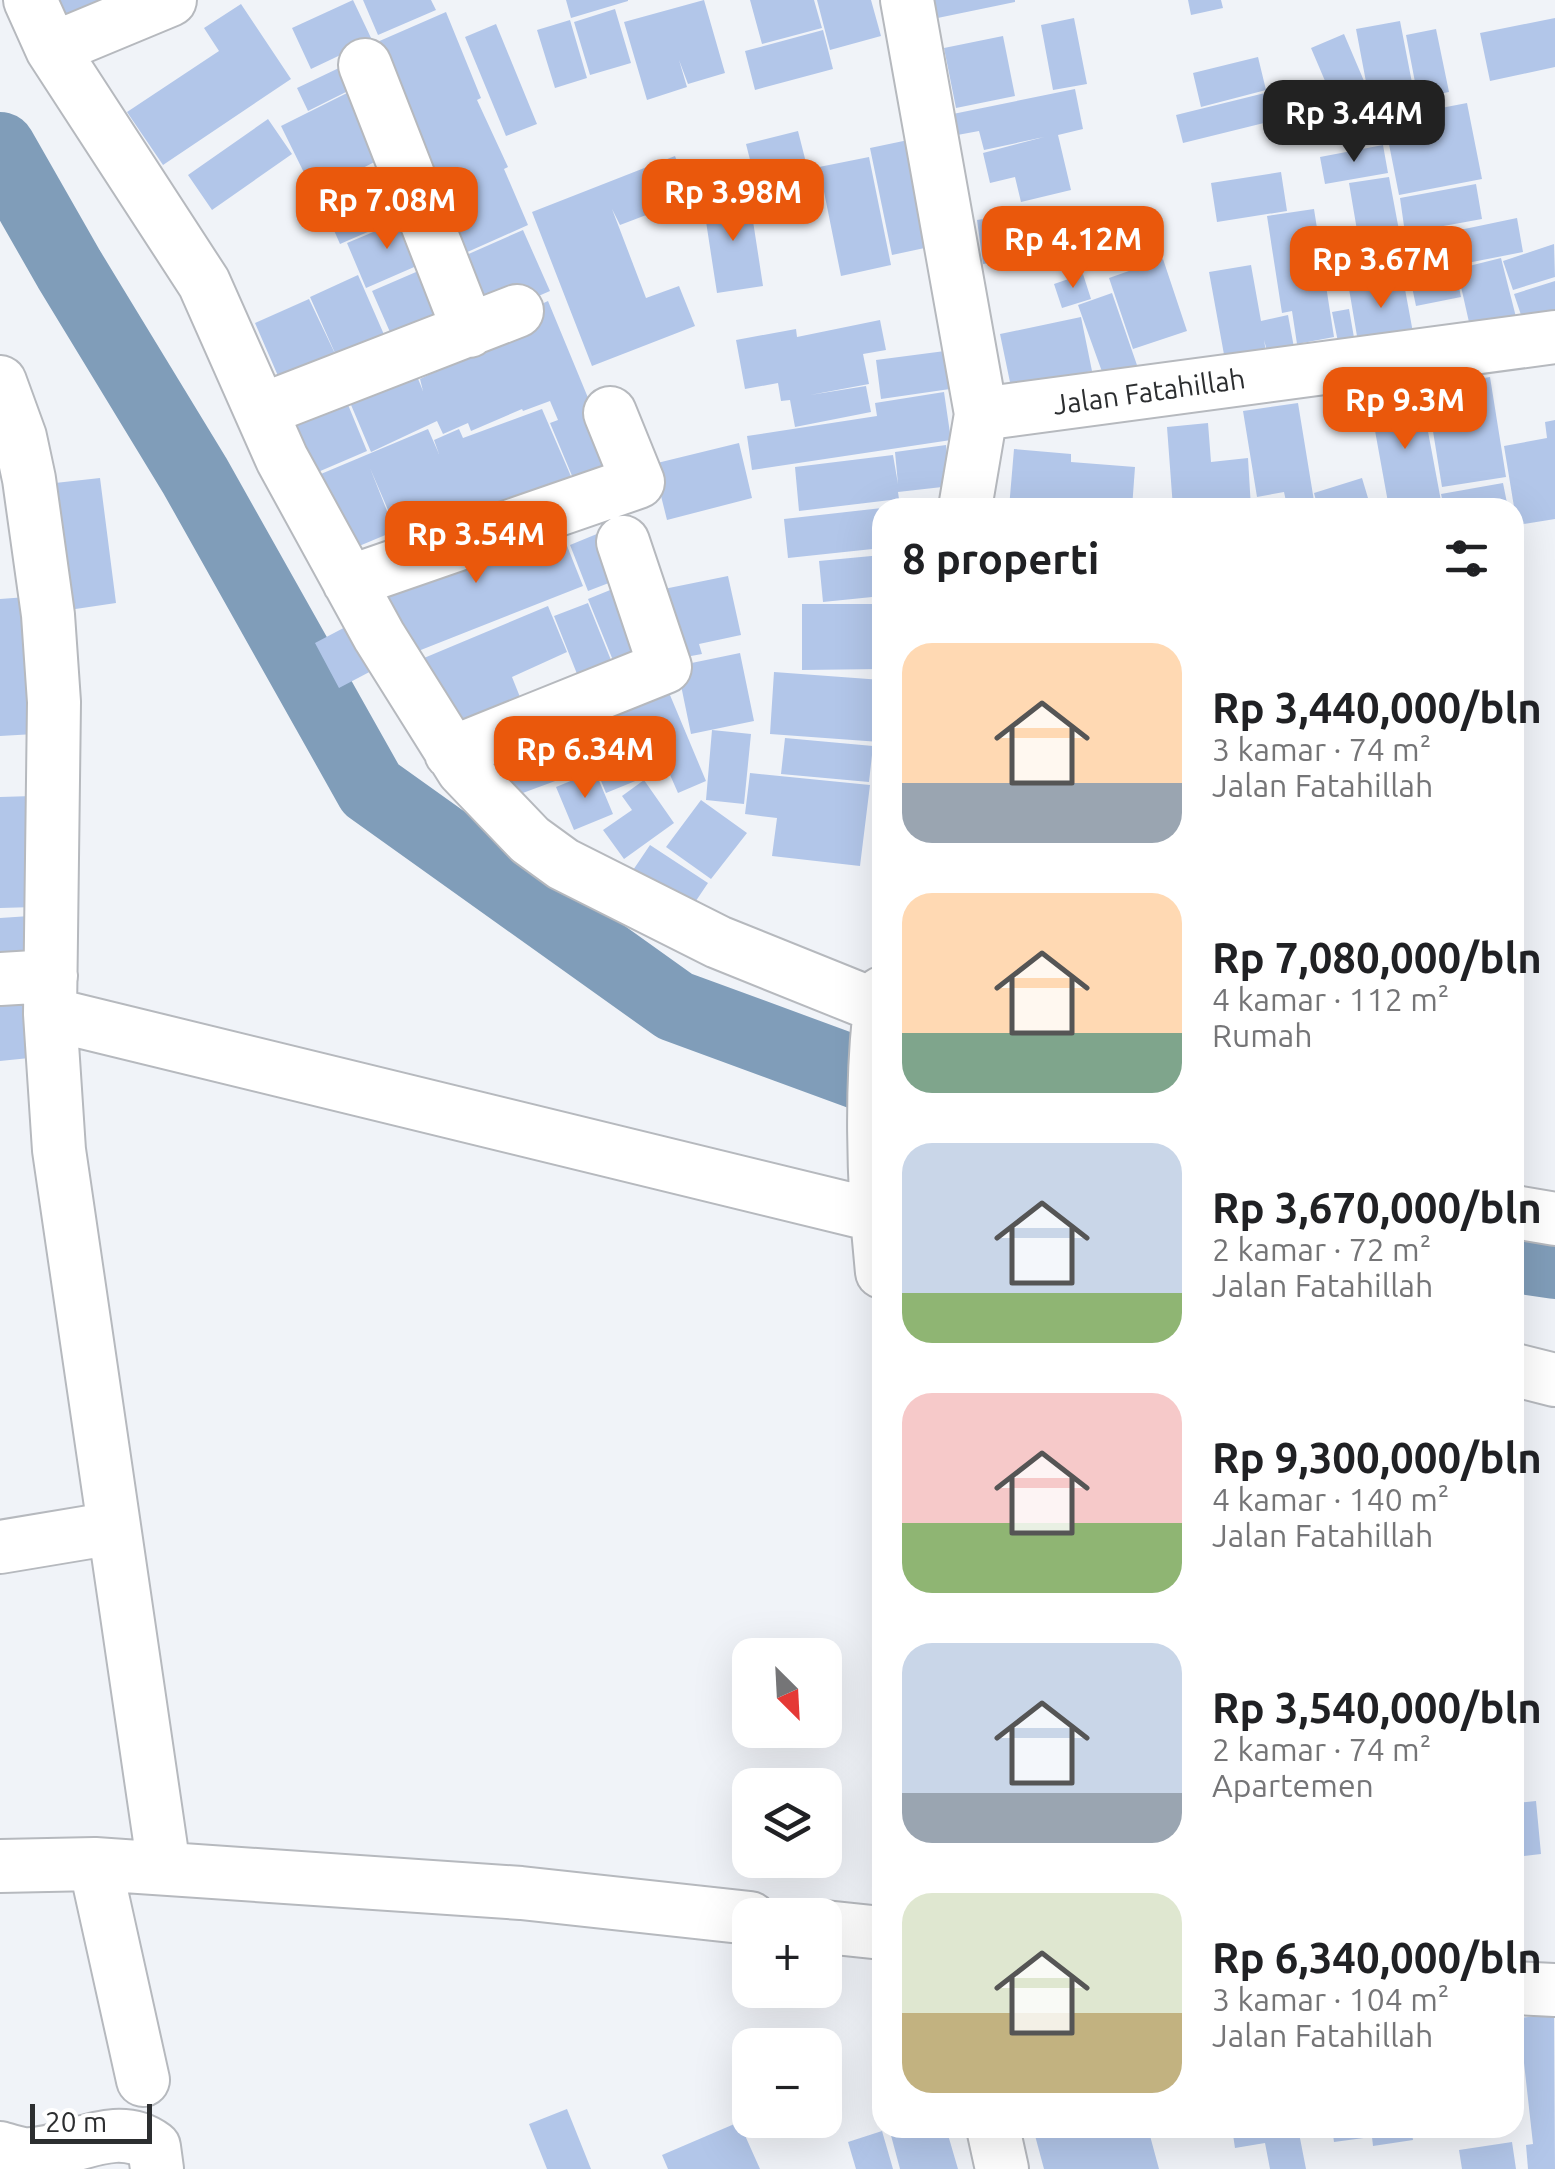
<!DOCTYPE html>
<html lang="id">
<head>
<meta charset="utf-8">
<style>
  :root { --surface:#fff; --page:#f2f2f2; --text:#202124; --muted:#757577; --accent:#ea580c }
  body { margin:0; font-family:Ubuntu,sans-serif; background:var(--page); color:var(--text); height:100vh; display:flex; flex-direction:column; font-size:38px; white-space:nowrap }
  * { box-sizing:border-box; margin:0 }
  p { font-size:32px; color:var(--muted) }
  .icon { flex:none; width:55px; height:55px; fill:none; stroke:currentColor; stroke-width:2; stroke-linecap:round; stroke-linejoin:round }
  .map { position:relative; flex:1; overflow:hidden }
  .side { position:absolute; left:872px; top:498px; width:652px; height:1640px; display:flex; flex-direction:column; background:var(--surface); border-radius:30px; box-shadow:0 10px 40px #0002 }
  .side>* { flex:none }
  .needle { width:65px; rotate:156deg }
  .controls { position:absolute; left:732px; top:1638px; display:grid; gap:20px }
  .controls a { display:grid; place-items:center; width:110px; height:110px; border-radius:20px; background:var(--surface); box-shadow:0 10px 40px #0002; font-size:50px }
  .scale { position:absolute; left:30px; bottom:25px; width:122px; box-sizing:border-box; padding-left:10px; border:5px solid #2c2e30; border-top:0; font-size:28px; line-height:35px; white-space:nowrap; color:#2c2e30; -webkit-text-stroke:8px #fff; paint-order:stroke }
  .price { position:absolute; translate:-50% -85px; padding:0 22px; border-radius:20px; background:var(--accent); color:#fff; font-size:32px; line-height:65px; filter:drop-shadow(0 2px 5px #0008) }
  .price::after { content:''; position:absolute; left:50%; top:60px; width:30px; height:22px; margin-left:-15px; background:inherit; clip-path:polygon(0 0,100% 0,50% 100%) }
  .price.current { background:#222; color:#fff }
  ul { padding:0; list-style:none }
  li { display:flex; align-items:center; gap:30px; height:250px; padding:0 30px }
  li span { display:grid; place-items:center; flex:none; width:280px; height:200px; border-radius:30px; color:#555 }
  li>.icon { margin-inline-start:auto }
  span .icon { width:120px; height:120px; fill:#fffc; stroke-width:1 }
  li b { font-size:42px }
  h2 { display:flex; justify-content:space-between; align-items:center; height:120px; padding:0 30px; font-size:42px }
  .map>svg:first-child { display:block }
  .lines { fill:none; stroke-linecap:round; stroke-linejoin:round }
  .river { stroke:#809db9; stroke-width:72 }
  .building { fill:#b2c6e9 }
  .minor-casing { stroke:#b6b9be; stroke-width:56 }
  .minor { stroke:#fff; stroke-width:52 }
  .labels { text-anchor:middle; dominant-baseline:central; stroke-width:8; stroke-linejoin:round; paint-order:stroke }
  .street-label { font-size:28px; fill:#2c2e30; stroke:#fff }
</style>
</head>
<body>
<div class="map">
<svg width="1555" height="2169" viewBox="0 0 1555 2169">
  <rect width="100%" height="100%" fill="#f0f3f8"/>
  <g class="lines">
    <!-- river -->
    <path class="river" d="M 0,148 L 69,269 L 195,476 L 371,789 L 675,1006 L 882,1082
      M 1515,1257 L 1555,1263"/>
  </g>
  <!-- building -->
  <path class="building" d="M 44,0 L 113,0 L 56,26 Z
    M 353,0 L 372,40 L 311,69 L 292,28 Z
    M 363,0 L 431,0 L 436,10 L 378,35 Z
    M 566,0 L 628,0 L 628,1 L 571,18 Z
    M 704,0 L 725,73 L 688,84 L 679,60 L 687,87 L 647,100 L 624,22 Z
    M 750,0 L 814,0 L 822,28 L 762,44 Z
    M 817,0 L 871,0 L 881,36 L 830,50 Z
    M 919,0 L 1015,0 L 1015,2 L 923,21 Z
    M 1188,0 L 1221,0 L 1223,8 L 1191,15 Z
    M 241,4 L 291,79 L 163,165 L 127,112 L 219,51 L 204,28 Z
    M 615,9 L 631,63 L 590,75 L 574,22 Z
    M 446,12 L 481,98 L 477,100 L 508,167 L 504,169 L 528,225 L 454,258 L 368,46 Z
    M 1074,18 L 1087,84 L 1053,90 L 1041,25 Z
    M 1555,18 L 1555,67 L 1490,81 L 1480,33 Z
    M 570,20 L 587,78 L 555,88 L 537,30 Z
    M 1400,21 L 1414,93 L 1370,103 L 1356,29 Z
    M 496,24 L 537,124 L 506,136 L 465,37 Z
    M 1436,29 L 1449,92 L 1418,98 L 1406,35 Z
    M 823,30 L 833,69 L 755,90 L 745,51 Z
    M 1344,34 L 1364,81 L 1331,95 L 1311,48 Z
    M 1003,36 L 1015,96 L 956,108 L 944,48 Z
    M 1258,57 L 1266,90 L 1201,107 L 1193,73 Z
    M 341,67 L 352,89 L 308,111 L 297,88 Z
    M 1075,89 L 1083,129 L 1058,135 L 1071,190 L 1021,202 L 1015,177 L 990,183 L 983,153 L 1044,137 L 984,150 L 979,131 L 952,136 L 948,115 Z
    M 1277,90 L 1284,118 L 1183,143 L 1176,115 Z
    M 347,93 L 363,124 L 394,152 L 314,193 L 281,126 Z
    M 1467,103 L 1482,179 L 1399,195 L 1384,119 Z
    M 268,119 L 292,154 L 212,210 L 188,175 Z
    M 798,131 L 817,206 L 765,219 L 746,144 Z
    M 913,139 L 934,246 L 892,255 L 870,148 Z
    M 1383,145 L 1388,173 L 1325,184 L 1320,157 Z
    M 675,156 L 691,198 L 620,225 L 612,209 L 646,298 L 679,286 L 695,326 L 592,366 L 532,212 Z
    M 869,157 L 891,265 L 841,276 L 819,167 Z
    M 387,164 L 409,214 L 340,244 L 318,194 Z
    M 1281,172 L 1287,211 L 1217,222 L 1211,183 Z
    M 1389,177 L 1401,241 L 1360,248 L 1349,183 Z
    M 1476,184 L 1482,219 L 1405,233 L 1400,198 Z
    M 749,195 L 763,286 L 717,293 L 703,202 Z
    M 1069,206 L 1076,250 L 983,264 L 977,220 Z
    M 1314,209 L 1334,337 L 1297,344 L 1292,311 L 1282,313 L 1267,216 Z
    M 409,217 L 428,261 L 366,288 L 347,243 Z
    M 1517,218 L 1523,252 L 1457,265 L 1450,232 Z
    M 523,230 L 550,291 L 481,321 L 455,260 Z
    M 1448,234 L 1461,297 L 1416,306 L 1403,244 Z
    M 1554,244 L 1555,277 L 1513,290 L 1503,261 Z
    M 1399,245 L 1403,269 L 1342,280 L 1338,256 Z
    M 1501,258 L 1517,321 L 1471,331 L 1457,269 Z
    M 1163,259 L 1187,331 L 1133,349 L 1109,278 Z
    M 1251,265 L 1261,321 L 1288,315 L 1295,353 L 1269,358 L 1264,340 L 1268,363 L 1227,371 L 1209,272 Z
    M 423,269 L 448,326 L 397,348 L 372,291 Z
    M 1402,273 L 1414,338 L 1359,348 L 1348,283 Z
    M 1083,274 L 1091,299 L 1062,308 L 1054,284 Z
    M 358,275 L 389,346 L 285,392 L 255,323 L 309,299 L 339,362 L 310,297 Z
    M 1555,281 L 1555,317 L 1525,327 L 1514,294 Z
    M 1112,293 L 1138,368 L 1105,380 L 1078,305 Z
    M 548,301 L 591,405 L 584,408 L 615,480 L 580,495 L 550,423 L 558,420 L 550,401 L 523,411 L 522,409 L 471,431 L 468,423 L 443,434 L 437,421 L 371,452 L 343,386 L 412,364 L 423,391 L 420,379 L 445,367 L 438,352 Z
    M 1349,309 L 1356,349 L 1340,352 L 1332,312 Z
    M 1081,317 L 1092,371 L 1011,387 L 1000,334 Z
    M 880,320 L 886,350 L 863,354 L 869,384 L 810,395 L 866,386 L 871,412 L 795,427 L 790,400 L 781,401 L 778,383 L 745,389 L 736,340 L 796,329 L 797,337 Z
    M 945,351 L 950,389 L 881,399 L 876,360 Z
    M 1490,377 L 1506,477 L 1442,487 L 1426,388 Z
    M 342,390 L 367,451 L 311,475 L 285,414 Z
    M 944,392 L 951,440 L 752,470 L 747,436 L 877,416 L 875,403 Z
    M 1421,394 L 1441,501 L 1389,508 L 1370,403 Z
    M 1298,403 L 1314,501 L 1287,506 L 1284,492 L 1257,497 L 1243,411 Z
    M 542,409 L 576,488 L 470,524 L 465,514 L 403,545 L 370,468 L 395,531 L 340,554 L 309,479 L 428,429 L 439,454 L 434,440 L 459,429 L 463,438 Z
    M 1555,420 L 1555,519 L 1517,525 L 1504,446 L 1547,438 L 1545,422 Z
    M 1208,423 L 1211,462 L 1248,458 L 1251,508 L 1173,508 L 1167,427 Z
    M 739,443 L 752,498 L 667,520 L 653,464 Z
    M 946,445 L 951,486 L 898,492 L 899,499 L 799,511 L 795,467 L 893,455 L 898,484 L 895,452 Z
    M 1014,449 L 1071,454 L 1071,462 L 1135,467 L 1132,508 L 1009,508 Z
    M 100,478 L 116,603 L 62,611 L 46,484 Z
    M 1362,478 L 1371,508 L 1318,508 L 1314,493 Z
    M 1503,483 L 1508,508 L 1444,508 L 1441,494 Z
    M 882,508 L 882,548 L 788,558 L 784,519 Z
    M 554,513 L 583,586 L 398,659 L 369,586 Z
    M 609,529 L 627,576 L 588,591 L 570,545 Z
    M 882,555 L 882,596 L 823,602 L 819,561 Z
    M 728,576 L 741,635 L 699,644 L 702,654 L 669,660 L 654,591 Z
    M 625,584 L 658,664 L 621,680 L 588,599 Z
    M 27,597 L 35,734 L 0,736 L 0,599 Z
    M 588,603 L 619,680 L 585,694 L 554,616 Z
    M 802,604 L 882,604 L 882,669 L 802,670 Z
    M 548,606 L 567,652 L 512,677 L 520,697 L 452,725 L 424,658 Z
    M 353,623 L 377,668 L 339,688 L 315,643 Z
    M 740,653 L 754,721 L 691,734 L 677,666 Z
    M 774,672 L 882,680 L 880,742 L 770,734 Z
    M 662,676 L 706,781 L 678,793 L 667,768 L 606,793 L 575,717 Z
    M 573,716 L 593,767 L 512,797 L 499,767 L 519,758 L 513,744 Z
    M 712,730 L 751,734 L 744,804 L 706,800 Z
    M 785,738 L 873,746 L 869,782 L 781,774 Z
    M 595,771 L 613,814 L 574,830 L 556,787 Z
    M 750,773 L 870,785 L 860,866 L 772,856 L 777,818 L 745,814 Z
    M 644,780 L 674,823 L 624,859 L 603,830 L 632,810 L 622,796 Z
    M 33,796 L 35,907 L 0,908 L 0,797 Z
    M 701,800 L 747,833 L 711,879 L 666,847 Z
    M 650,845 L 708,883 L 683,920 L 625,882 Z
    M 30,916 L 33,967 L 0,969 L 0,918 Z
    M 31,992 L 39,1057 L 0,1061 L 0,995 Z
    M 1536,1801 L 1541,1854 L 1515,1857 L 1515,1803 Z
    M 1554,2014 L 1555,2169 L 1528,2169 L 1526,2145 L 1533,2144 L 1519,2018 Z
    M 567,2109 L 591,2169 L 547,2169 L 529,2124 Z
    M 739,2122 L 760,2169 L 668,2169 L 662,2155 Z
    M 889,2128 L 946,2128 L 958,2169 L 900,2169 Z
    M 1033,2128 L 1127,2128 L 1129,2138 L 1149,2132 L 1159,2169 L 1044,2169 Z
    M 1232,2128 L 1298,2128 L 1306,2169 L 1270,2169 L 1265,2143 L 1235,2148 Z
    M 1332,2128 L 1369,2128 L 1371,2137 L 1334,2142 Z
    M 1371,2128 L 1411,2128 L 1413,2140 L 1373,2146 Z
    M 882,2131 L 893,2169 L 856,2169 L 848,2142 Z
    M 1512,2142 L 1516,2169 L 1462,2169 L 1459,2150 Z"/>
  <g class="lines">
    <defs>
      <path id="minor" d="M 30,0 L 52,49 L 204,283 L 282,459 L 379,636 L 463,770 L 530,840 L 563,864 L 718,942 L 882,1008
        M 907,0 L 981,414
        M 52,49 L 170,0
        M 365,65 L 469,331
        M 0,382 L 20,437 L 29,479 L 48,615 L 54,702 L 50,1014 L 59,1150 L 164,1868
        M 262,410 L 517,311
        M 965,508 L 981,414 L 1555,337
        M 349,582 L 638,482 L 610,413
        M 451,753 L 665,667 L 623,542
        M 0,979 L 51,976
        M 882,993 C 870,1077 873,1187 882,1272
        M 50,1014 L 882,1217
        M 1515,1212 L 1555,1219
        M 1515,1370 L 1555,1380
        M 0,1547 L 114,1528
        M 95,1864 L 143,2080
        M 0,1866 L 95,1864 L 521,1893 L 750,1918
        M 825,1927 L 882,1933
        M 1515,1988 L 1555,1990
        M 993,2128 L 1002,2169
        M 0,2148 C 7,2150 16,2153 23,2154 C 65,2157 114,2117 154,2147 L 157,2169"/>
    </defs>
    <!-- minor casing -->
    <use href="#minor" class="minor-casing"/>
    <!-- minor -->
    <use href="#minor" class="minor"/>
  </g>
  <g class="labels">
    <!-- street labels -->
    <g class="street-label">
      <text transform="translate(1149 391) rotate(-8)">Jalan Fatahillah</text>
    </g>
  </g>
</svg>
<div class="controls">
<a><svg class="needle" viewBox="-14 -14 28 28"><path d="M0-13l5 13h-10z" fill="#e53935"/><path d="M0 13l5-13h-10z" fill="#757577"/></svg></a>
<a><svg class="icon" aria-label="layers" viewBox="0 0 24 24"><path d="M12 4l9 5-9 5-9-5zM3 14l9 5 9-5"/></svg></a>
<a>+</a>
<a>−</a>
</div>
<div class="scale">20 m</div>
<b class="price current" style="left:1354px;top:165px">Rp 3.44M</b>
<b class="price" style="left:733px;top:244px">Rp 3.98M</b>
<b class="price" style="left:387px;top:252px">Rp 7.08M</b>
<b class="price" style="left:1073px;top:291px">Rp 4.12M</b>
<b class="price" style="left:1381px;top:311px">Rp 3.67M</b>
<b class="price" style="left:1405px;top:452px">Rp 9.3M</b>
<b class="price" style="left:476px;top:586px">Rp 3.54M</b>
<b class="price" style="left:585px;top:801px">Rp 6.34M</b>
<section class="side">
<h2>8 properti<svg class="icon" aria-label="filters" viewBox="0 0 24 24"><path d="M4 7h16M4 17h16"/><circle cx="9" cy="7" r="2"/><circle cx="15" cy="17" r="2"/></svg></h2>
<ul>
<li><span style="background:linear-gradient(#ffd9b3 70%,#9aa5b1 0)"><svg class="icon" aria-label="home" viewBox="0 0 24 24"><path d="M3 11l9-7 9 7M6 9v11h12V9"/></svg></span><div><b>Rp 3,440,000/bln</b><p>3 kamar · 74 m²</p><p>Jalan Fatahillah</p></div></li>
<li><span style="background:linear-gradient(#ffd9b3 70%,#7fa58c 0)"><svg class="icon" aria-label="home" viewBox="0 0 24 24"><path d="M3 11l9-7 9 7M6 9v11h12V9"/></svg></span><div><b>Rp 7,080,000/bln</b><p>4 kamar · 112 m²</p><p>Rumah</p></div></li>
<li><span style="background:linear-gradient(#c9d6e8 75%,#8fb573 0)"><svg class="icon" aria-label="home" viewBox="0 0 24 24"><path d="M3 11l9-7 9 7M6 9v11h12V9"/></svg></span><div><b>Rp 3,670,000/bln</b><p>2 kamar · 72 m²</p><p>Jalan Fatahillah</p></div></li>
<li><span style="background:linear-gradient(#f6c9c9 65%,#8fb573 0)"><svg class="icon" aria-label="home" viewBox="0 0 24 24"><path d="M3 11l9-7 9 7M6 9v11h12V9"/></svg></span><div><b>Rp 9,300,000/bln</b><p>4 kamar · 140 m²</p><p>Jalan Fatahillah</p></div></li>
<li><span style="background:linear-gradient(#c9d6e8 75%,#9aa5b1 0)"><svg class="icon" aria-label="home" viewBox="0 0 24 24"><path d="M3 11l9-7 9 7M6 9v11h12V9"/></svg></span><div><b>Rp 3,540,000/bln</b><p>2 kamar · 74 m²</p><p>Apartemen</p></div></li>
<li><span style="background:linear-gradient(#dfe7d0 60%,#c2b280 0)"><svg class="icon" aria-label="home" viewBox="0 0 24 24"><path d="M3 11l9-7 9 7M6 9v11h12V9"/></svg></span><div><b>Rp 6,340,000/bln</b><p>3 kamar · 104 m²</p><p>Jalan Fatahillah</p></div></li>
</ul>
</section>
</div>
</body>
</html>
